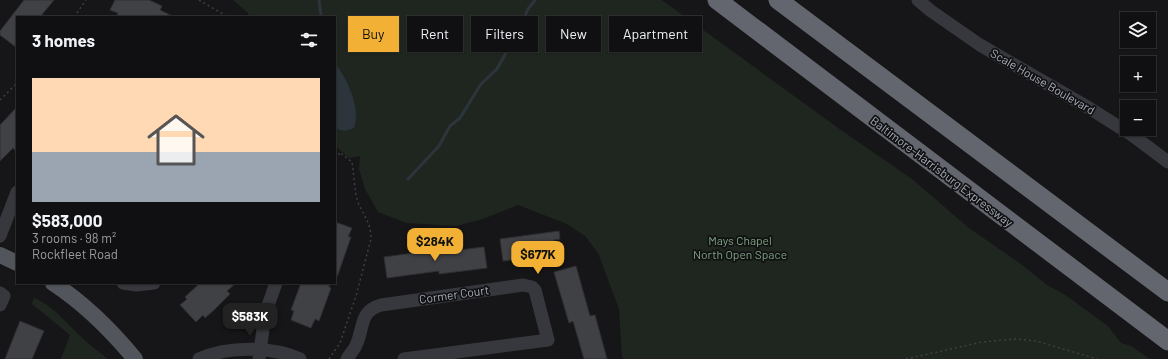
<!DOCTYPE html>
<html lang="en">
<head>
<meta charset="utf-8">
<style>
  :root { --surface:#101012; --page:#19191b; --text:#f1f3f6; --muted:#9c9d9f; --line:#303032; --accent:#f2b134 }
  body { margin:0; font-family:Barlow,sans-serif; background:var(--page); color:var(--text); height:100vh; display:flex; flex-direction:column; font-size:15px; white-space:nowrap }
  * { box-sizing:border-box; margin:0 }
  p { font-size:13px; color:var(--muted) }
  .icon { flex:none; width:22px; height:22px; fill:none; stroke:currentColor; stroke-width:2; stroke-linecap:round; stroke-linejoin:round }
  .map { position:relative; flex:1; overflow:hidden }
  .side { position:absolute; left:16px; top:16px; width:320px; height:268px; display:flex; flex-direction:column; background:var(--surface); border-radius:0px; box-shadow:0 1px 3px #0004,0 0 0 1px var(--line) }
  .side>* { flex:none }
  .guide { position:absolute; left:348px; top:16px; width:380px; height:36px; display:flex; gap:8px }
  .tools { position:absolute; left:1120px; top:12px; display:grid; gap:8px }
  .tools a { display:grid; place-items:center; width:36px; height:36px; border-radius:0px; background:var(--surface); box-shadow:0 1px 3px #0004,0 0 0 1px var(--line); font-size:20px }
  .price { position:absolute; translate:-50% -34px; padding:0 9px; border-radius:8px; background:var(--accent); color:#111; font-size:13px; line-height:26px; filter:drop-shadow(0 1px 2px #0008) }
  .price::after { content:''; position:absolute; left:50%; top:24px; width:12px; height:9px; margin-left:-6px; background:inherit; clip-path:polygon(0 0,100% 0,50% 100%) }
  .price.selected { background:#222; color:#fff }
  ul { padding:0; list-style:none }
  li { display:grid; align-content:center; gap:8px; height:212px; padding:0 16px }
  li+li { border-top:1px solid var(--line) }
  li span { display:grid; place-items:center; height:124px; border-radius:0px; color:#555 }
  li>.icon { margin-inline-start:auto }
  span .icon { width:72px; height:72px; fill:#fffc; stroke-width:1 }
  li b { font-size:17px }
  h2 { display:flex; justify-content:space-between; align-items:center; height:48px; padding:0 16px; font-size:17px }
  .chip { padding:0 14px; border-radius:0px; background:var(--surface); box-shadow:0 1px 3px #0004,0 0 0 1px var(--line); font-size:14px; line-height:36px }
  .chip.selected { background:var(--accent); color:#111 }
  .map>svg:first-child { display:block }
  .green { fill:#1e261f }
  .water { fill:#2c353c }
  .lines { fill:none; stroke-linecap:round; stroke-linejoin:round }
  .stream { stroke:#2c353c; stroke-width:3 }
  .building { fill:#404145; stroke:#303034 }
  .path { stroke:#3d3f44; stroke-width:1.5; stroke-dasharray:2 3; stroke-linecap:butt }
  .minor { stroke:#37383d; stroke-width:13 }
  .major { stroke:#53555c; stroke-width:16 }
  .highway { stroke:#63666e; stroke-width:19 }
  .labels { text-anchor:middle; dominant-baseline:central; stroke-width:3.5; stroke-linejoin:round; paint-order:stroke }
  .street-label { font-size:12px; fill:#a8adb8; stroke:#111113 }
  .park-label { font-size:12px; fill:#7fa381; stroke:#111113 }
</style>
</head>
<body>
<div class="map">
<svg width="1168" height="359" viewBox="0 0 1168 359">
  <rect width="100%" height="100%" fill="#161618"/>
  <!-- green -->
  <path class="green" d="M 233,0 L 662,0 L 841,130 L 912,179 L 969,228 L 1021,264 L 1047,285 L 1067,296 L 1108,326 L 1121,343 L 1131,346 L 1150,359 L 624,359 L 622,357 L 619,309 L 598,253 L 585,236 L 567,224 L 518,205 L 483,219 L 456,226 L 407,223 L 378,212 L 365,189 L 359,169 L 360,156 L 349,158 L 335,146 L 335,17 L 245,17 L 249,14 Z
    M 34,298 C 55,306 71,329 89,344 C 95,349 102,354 108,359 L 61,359 L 70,335 L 32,304 Z"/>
  <!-- water -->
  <path class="water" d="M 335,63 C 347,79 361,107 354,128 C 347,131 341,132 335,127 Z"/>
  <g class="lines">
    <!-- stream -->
    <path class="stream" d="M 319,0 L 321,15
      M 408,179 L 439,146 L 450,126 L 460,118 L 481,84 L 497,69 L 518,31 L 528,9 L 535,0"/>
  </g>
  <!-- building -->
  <path class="building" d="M 24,0 L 54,0 L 40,17 L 17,17 L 17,48 L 0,35 L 0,31 Z
    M 115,0 L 149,0 L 162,6 L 160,10 L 174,17 L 116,17 L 118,13 L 110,10 Z
    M 17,107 L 17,153 L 13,148 L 0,161 L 0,125 Z
    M 335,222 L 352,228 L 348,237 L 351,237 L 336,280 Z
    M 559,231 L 560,239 L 554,240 L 556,254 L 503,261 L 500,239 Z
    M 484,247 L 487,268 L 439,274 L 439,271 L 387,278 L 384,257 L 436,250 L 436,253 Z
    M 576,266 L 590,316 L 595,315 L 607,359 L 584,359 L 573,321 L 569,323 L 554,272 Z
    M 200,283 L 236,283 L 227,291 L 230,294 L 214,310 L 205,318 L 203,315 L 196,322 L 180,305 L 187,299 L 185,297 Z
    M 301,283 L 330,283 L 329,287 L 331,288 L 319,321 L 315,319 L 311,328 L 291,320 L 294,311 L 291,310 Z
    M 20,321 L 44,331 L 32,359 L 5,359 Z"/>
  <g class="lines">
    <!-- path -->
    <path class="path" d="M 199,0 L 228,17
      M 74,17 L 86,0
      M 0,100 L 17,83
      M 329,359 L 340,343 L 356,296 L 371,239 C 371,220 362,215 357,199 C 354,187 354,174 352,162 L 342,154 L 341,156 L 337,152 L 335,153
      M 906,359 L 982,342 L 1016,339 L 1036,341 L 1097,359"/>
    <!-- minor -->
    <path class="minor" d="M 918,0 L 931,11 L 980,45 L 1089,108 L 1132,135 L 1168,162
      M 0,236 L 17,192
      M 123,283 L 136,285 L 154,283
      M 0,293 L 4,296 L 0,305
      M 199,359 C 228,346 271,346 300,359
      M 259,359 L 265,314 L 276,283
      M 347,359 C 350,354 355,349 357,343 C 364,326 360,311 381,305 L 523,285 L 532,287 L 535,290 L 548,340 L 404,359"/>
    <!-- major -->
    <path class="major" d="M 0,255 L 17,263
      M 53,283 C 85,304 111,330 135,359"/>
    <!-- highway -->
    <path class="highway" d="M 717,0 L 1168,341
      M 778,0 L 1168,292"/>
  </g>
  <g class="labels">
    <!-- street labels -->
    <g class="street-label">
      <text transform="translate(1043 81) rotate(30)">Scale House Boulevard</text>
      <text transform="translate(942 171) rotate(37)">Baltimore-Harrisburg Expressway</text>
      <text transform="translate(454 294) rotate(-8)">Cormer Court</text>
    </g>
    <!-- park labels -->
    <g class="park-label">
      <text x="740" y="240">Mays Chapel<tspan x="740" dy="14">North Open Space</tspan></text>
    </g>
  </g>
</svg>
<div class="tools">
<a><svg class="icon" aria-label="layers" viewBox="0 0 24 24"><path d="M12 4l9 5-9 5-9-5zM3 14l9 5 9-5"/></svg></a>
<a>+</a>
<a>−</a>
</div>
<b class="price" style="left:435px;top:262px">$284K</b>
<b class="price" style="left:538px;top:275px">$677K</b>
<b class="price selected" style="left:250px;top:337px">$583K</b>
<div class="guide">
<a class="chip selected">Buy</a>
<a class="chip">Rent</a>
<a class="chip">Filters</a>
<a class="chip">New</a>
<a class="chip">Apartment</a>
</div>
<section class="side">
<h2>3 homes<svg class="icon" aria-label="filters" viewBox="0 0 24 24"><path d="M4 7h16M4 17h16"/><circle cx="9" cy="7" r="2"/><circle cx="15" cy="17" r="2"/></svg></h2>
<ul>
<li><span style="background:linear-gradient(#ffd9b3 60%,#9aa5b1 0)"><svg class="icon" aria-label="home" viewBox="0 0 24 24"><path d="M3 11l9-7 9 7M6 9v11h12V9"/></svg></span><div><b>$583,000</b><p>3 rooms · 98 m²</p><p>Rockfleet Road</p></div></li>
</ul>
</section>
</div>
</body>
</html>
